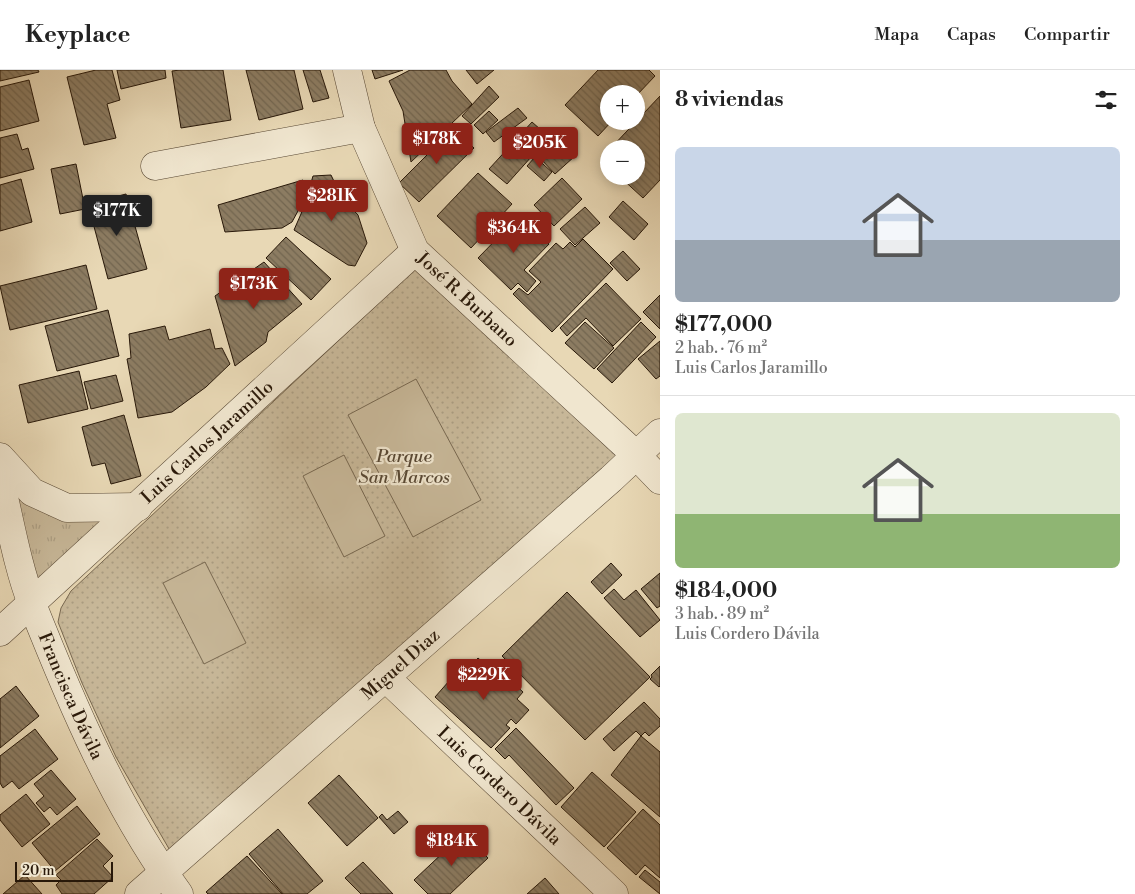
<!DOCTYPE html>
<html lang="es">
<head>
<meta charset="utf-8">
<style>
  :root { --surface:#fff; --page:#f6f6f6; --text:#222; --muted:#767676; --line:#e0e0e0; --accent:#8f2418 }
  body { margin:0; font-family:"Libre Bodoni",serif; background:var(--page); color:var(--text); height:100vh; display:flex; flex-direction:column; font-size:19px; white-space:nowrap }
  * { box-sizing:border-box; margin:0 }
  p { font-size:16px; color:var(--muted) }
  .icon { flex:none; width:28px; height:28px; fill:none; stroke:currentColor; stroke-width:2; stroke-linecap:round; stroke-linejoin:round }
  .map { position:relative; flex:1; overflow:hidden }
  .sheet { display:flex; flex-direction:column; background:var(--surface); width:475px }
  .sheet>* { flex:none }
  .controls { position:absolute; left:600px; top:15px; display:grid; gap:10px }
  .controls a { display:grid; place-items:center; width:45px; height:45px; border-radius:50%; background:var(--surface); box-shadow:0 2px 12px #0003; font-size:25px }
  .scale { position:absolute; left:15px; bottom:12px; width:98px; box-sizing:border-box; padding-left:5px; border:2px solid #281809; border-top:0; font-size:14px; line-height:18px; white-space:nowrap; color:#281809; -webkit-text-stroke:4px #f0e6cf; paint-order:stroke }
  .price { position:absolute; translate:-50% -42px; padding:0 11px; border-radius:5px; background:var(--accent); color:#fff; font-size:16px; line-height:32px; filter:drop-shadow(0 1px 2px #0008) }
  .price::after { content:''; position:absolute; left:50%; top:30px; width:15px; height:11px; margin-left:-8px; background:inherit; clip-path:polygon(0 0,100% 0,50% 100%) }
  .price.active { background:#222; color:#fff }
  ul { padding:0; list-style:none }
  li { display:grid; align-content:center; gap:10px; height:265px; padding:0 15px }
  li+li { border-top:1px solid var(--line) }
  li span { display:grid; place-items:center; height:155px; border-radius:8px; color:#555 }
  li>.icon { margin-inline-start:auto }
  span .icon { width:90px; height:90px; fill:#fffc; stroke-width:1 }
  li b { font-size:21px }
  h2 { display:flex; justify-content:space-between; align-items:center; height:60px; padding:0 15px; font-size:21px }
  header { display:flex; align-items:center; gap:30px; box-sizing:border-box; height:70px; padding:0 25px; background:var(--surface); border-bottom:1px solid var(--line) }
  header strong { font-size:24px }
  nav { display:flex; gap:28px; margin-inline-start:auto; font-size:18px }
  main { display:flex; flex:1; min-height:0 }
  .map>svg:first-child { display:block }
  .grass { fill:url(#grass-tufts); stroke:#786850 }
  .park { fill:url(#park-dots); stroke:#786850 }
  .garden { fill:#c7b798; stroke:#786850 }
  .building { fill:url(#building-back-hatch); stroke:#281809 }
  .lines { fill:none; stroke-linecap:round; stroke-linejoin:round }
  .street-casing { stroke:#584834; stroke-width:29 }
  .street { stroke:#f0e6cf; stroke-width:28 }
  .labels { text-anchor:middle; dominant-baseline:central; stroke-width:4.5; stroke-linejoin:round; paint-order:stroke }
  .street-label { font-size:18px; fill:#281809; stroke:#f0e6cf }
  .park-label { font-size:18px; font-style:italic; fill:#584834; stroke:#f0e6cf }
</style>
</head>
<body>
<header>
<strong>Keyplace</strong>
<nav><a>Mapa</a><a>Capas</a><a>Compartir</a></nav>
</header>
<main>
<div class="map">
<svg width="660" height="824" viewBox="0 0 660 824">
  <defs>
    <pattern id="grass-tufts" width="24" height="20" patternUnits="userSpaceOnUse" patternTransform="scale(1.25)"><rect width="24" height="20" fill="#c7b798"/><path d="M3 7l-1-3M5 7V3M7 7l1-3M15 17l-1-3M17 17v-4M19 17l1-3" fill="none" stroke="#ab9d82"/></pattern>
    <pattern id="park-dots" width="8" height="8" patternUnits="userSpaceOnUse" patternTransform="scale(1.25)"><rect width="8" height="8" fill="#c7b798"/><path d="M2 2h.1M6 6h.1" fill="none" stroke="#ab9d82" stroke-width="1.8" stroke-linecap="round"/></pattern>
    <pattern id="building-back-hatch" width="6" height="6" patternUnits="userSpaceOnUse" patternTransform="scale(1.25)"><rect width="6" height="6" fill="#8c7c62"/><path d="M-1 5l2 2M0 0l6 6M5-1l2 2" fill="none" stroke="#72654f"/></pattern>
  </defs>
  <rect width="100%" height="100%" fill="#e8d8b5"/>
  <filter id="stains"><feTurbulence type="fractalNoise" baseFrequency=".004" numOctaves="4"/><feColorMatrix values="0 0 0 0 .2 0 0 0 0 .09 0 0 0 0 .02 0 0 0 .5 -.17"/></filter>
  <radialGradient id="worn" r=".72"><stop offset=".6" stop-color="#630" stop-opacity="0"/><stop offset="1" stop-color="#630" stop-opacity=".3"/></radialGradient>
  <!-- grass -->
  <path class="grass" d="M 8,411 L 117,445 L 37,516 Z"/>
  <!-- park -->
  <path class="park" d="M 415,199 L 620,389 L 172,784 L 116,687 L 82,613 L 58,552 L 61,538 L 71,521 Z"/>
  <!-- garden -->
  <path class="garden" d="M 416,309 L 481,430 L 413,467 L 348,345 Z
    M 344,385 L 385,466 L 344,487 L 303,406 Z
    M 205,492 L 246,573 L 204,594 L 163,513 Z"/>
  <!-- building -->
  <path class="building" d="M 0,0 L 38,0 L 39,2 L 0,11 Z
    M 96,0 L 112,0 L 120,30 L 107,34 L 116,68 L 84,75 L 67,7 Z
    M 117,0 L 165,0 L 166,8 L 121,19 Z
    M 180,0 L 223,0 L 231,50 L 181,58 L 172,1 Z
    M 246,0 L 294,0 L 303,39 L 259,50 Z
    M 303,0 L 320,0 L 329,28 L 313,32 Z
    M 372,0 L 403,0 L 375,9 Z
    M 410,0 L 446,0 L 452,11 L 472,34 L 411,92 L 403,41 L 389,11 Z
    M 466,0 L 494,0 L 477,14 Z
    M 598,0 L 649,0 L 655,6 L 636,26 L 636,24 L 609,24 L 609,51 L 612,51 L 598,66 L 565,35 Z
    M 29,10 L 39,51 L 0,61 L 0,17 Z
    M 489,16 L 499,27 L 471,54 L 462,46 Z
    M 660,26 L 660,110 L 643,128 L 619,106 L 636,106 L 636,79 L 610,79 Z
    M 518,38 L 527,48 L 494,72 L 486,62 Z
    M 489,41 L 498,50 L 483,64 L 474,55 Z
    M 532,52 L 549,67 L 507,114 L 489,99 Z
    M 454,58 L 474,78 L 419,132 L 399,113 Z
    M 17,64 L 22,80 L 28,78 L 34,99 L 0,108 L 0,68 Z
    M 558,69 L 575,86 L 555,104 L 539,87 Z
    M 609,80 L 609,97 L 601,89 Z
    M 535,87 L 552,102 L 544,111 L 527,96 Z
    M 76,94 L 85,139 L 60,144 L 51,99 Z
    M 478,103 L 512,134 L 471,178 L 437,146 Z
    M 331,105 L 342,128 L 358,145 L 367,173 L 355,196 L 348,195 L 294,160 L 304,137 L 313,106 Z
    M 562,108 L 582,129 L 554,156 L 534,135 Z
    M 21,109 L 32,152 L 0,161 L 0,115 Z
    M 303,110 L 305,128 L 292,152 L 282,158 L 225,162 L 218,135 Z
    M 126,124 L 147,199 L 108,209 L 88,134 Z
    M 623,131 L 648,154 L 634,170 L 609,147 Z
    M 585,137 L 600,153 L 575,175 L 560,159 Z
    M 519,146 L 549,174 L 524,200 L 536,211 L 527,222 L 518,213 L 511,220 L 478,188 Z
    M 286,167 L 331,209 L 311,230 L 266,188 Z
    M 583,169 L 613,199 L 552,262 L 513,224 L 519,218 L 528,225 L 541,212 L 529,201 L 556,173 L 563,179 L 570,172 L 575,177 Z
    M 623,181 L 640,199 L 627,211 L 610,193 Z
    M 264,192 L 302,234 L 268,262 L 266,272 L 235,296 L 215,226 Z
    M 86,195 L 97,239 L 10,260 L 0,216 Z
    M 606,213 L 641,249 L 613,276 L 586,248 L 567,266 L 560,258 Z
    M 660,225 L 660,259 L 643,242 Z
    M 108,240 L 119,286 L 57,301 L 45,256 Z
    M 585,252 L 614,278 L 594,299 L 565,273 Z
    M 641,252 L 656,267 L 612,313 L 597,299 Z
    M 165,256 L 169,270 L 210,259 L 215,279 L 222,278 L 230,294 L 206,317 L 172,342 L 138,348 L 127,289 L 131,288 L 129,264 Z
    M 660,271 L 660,306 L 656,309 L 638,289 Z
    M 79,301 L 88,339 L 28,353 L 19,315 Z
    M 116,305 L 123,331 L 91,339 L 84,312 Z
    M 124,345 L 141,406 L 111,414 L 105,393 L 92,396 L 82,357 Z
    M 611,493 L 622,505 L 602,524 L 591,512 Z
    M 660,503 L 660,536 L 657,538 L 641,519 Z
    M 614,519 L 624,530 L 636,520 L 660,550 L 640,567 L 604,528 Z
    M 567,522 L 650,607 L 585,670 L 502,586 Z
    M 478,588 L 487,596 L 490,592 L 523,622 L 517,629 L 529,640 L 516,654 L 511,649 L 506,655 L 510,658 L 491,678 L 435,627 L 457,602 L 461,606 Z
    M 660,596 L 660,616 L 659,617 L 650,609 L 652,607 L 651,605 Z
    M 16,616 L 39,646 L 0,678 L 0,629 Z
    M 644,632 L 660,649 L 660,656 L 649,666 L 645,662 L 641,666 L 636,661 L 614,681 L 603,669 Z
    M 516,658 L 574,718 L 556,735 L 509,685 L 505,689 L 495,679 Z
    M 35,659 L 58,689 L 19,719 L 12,711 L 3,718 L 0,713 L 0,686 Z
    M 641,666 L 660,682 L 660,747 L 611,705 Z
    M 51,700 L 76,729 L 57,745 L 50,737 L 44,742 L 36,733 L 44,726 L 34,714 Z
    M 592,702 L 636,742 L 604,777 L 561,737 Z
    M 339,705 L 378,748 L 347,776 L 308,733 Z
    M 26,724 L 50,754 L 22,777 L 0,750 L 0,745 Z
    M 77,736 L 100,764 L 55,801 L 32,773 Z
    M 643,739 L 660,755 L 660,808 L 645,795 L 636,805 L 607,778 Z
    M 398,741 L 408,752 L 394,764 L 379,747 L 382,744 L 387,750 Z
    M 278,759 L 323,811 L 307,824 L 283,824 L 249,784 Z
    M 464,763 L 488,788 L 450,824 L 428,824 L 414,810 Z
    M 97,769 L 113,786 L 103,796 L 113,807 L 94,824 L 62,824 L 56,815 L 61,810 L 56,805 Z
    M 247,786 L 282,824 L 208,824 L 206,822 Z
    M 363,792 L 393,824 L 361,824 L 345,808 Z
    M 645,800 L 660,812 L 660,824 L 639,807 Z
    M 25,805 L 42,824 L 3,824 Z
    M 545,808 L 559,824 L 527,824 Z"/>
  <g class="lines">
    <defs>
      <g id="street">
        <path id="s1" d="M 347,0 L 361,58 L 415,181 L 636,385 L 660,410"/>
        <path d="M 155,96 L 361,58"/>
        <path d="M 0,387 L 32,422 L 67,438 L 138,437"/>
        <path id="s2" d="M 0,410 C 10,451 17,495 32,534 C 72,635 115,736 179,824"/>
        <path id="s3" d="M 0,562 L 415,181"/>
        <path id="s4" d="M 385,607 L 614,824"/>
        <path id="s5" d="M 139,824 L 611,409 L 660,363"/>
      </g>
    </defs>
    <!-- street casing -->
    <use href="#street" class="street-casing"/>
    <!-- street -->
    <use href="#street" class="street"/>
  </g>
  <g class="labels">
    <!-- street labels -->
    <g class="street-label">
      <text stroke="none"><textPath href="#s1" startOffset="265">José R. Burbano</textPath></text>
      <text stroke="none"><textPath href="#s3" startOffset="281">Luis Carlos Jaramillo</textPath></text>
      <text stroke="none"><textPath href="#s5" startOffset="348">Miguel Diaz</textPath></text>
      <text stroke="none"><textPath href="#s2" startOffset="228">Francisca Dávila</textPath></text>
      <text stroke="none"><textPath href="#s4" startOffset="158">Luis Cordero Dávila</textPath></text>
    </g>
    <!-- park labels -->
    <g class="park-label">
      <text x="404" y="386">Parque<tspan x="404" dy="21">San Marcos</tspan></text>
    </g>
  </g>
  <rect width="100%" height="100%" filter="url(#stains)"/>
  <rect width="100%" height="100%" fill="url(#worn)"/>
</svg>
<div class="controls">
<a>+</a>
<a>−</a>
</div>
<div class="scale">20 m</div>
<b class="price" style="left:437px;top:95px">$178K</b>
<b class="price" style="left:540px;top:99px">$205K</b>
<b class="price" style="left:332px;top:152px">$281K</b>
<b class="price active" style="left:117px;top:167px">$177K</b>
<b class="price" style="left:514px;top:184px">$364K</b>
<b class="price" style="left:254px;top:240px">$173K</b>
<b class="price" style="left:484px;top:631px">$229K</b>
<b class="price" style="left:452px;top:797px">$184K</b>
</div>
<section class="sheet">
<h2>8 viviendas<svg class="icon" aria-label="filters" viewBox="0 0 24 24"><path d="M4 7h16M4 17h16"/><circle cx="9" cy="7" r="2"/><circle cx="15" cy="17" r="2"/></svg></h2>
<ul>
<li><span style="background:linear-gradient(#c9d6e8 60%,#9aa5b1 0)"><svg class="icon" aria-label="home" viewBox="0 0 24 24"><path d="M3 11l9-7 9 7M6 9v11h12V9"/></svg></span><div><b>$177,000</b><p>2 hab. · 76 m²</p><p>Luis Carlos Jaramillo</p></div></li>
<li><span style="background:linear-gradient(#dfe7d0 65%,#8fb573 0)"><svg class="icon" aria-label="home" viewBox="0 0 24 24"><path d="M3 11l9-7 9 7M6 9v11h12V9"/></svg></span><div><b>$184,000</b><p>3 hab. · 89 m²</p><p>Luis Cordero Dávila</p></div></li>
</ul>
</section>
</main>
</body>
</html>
